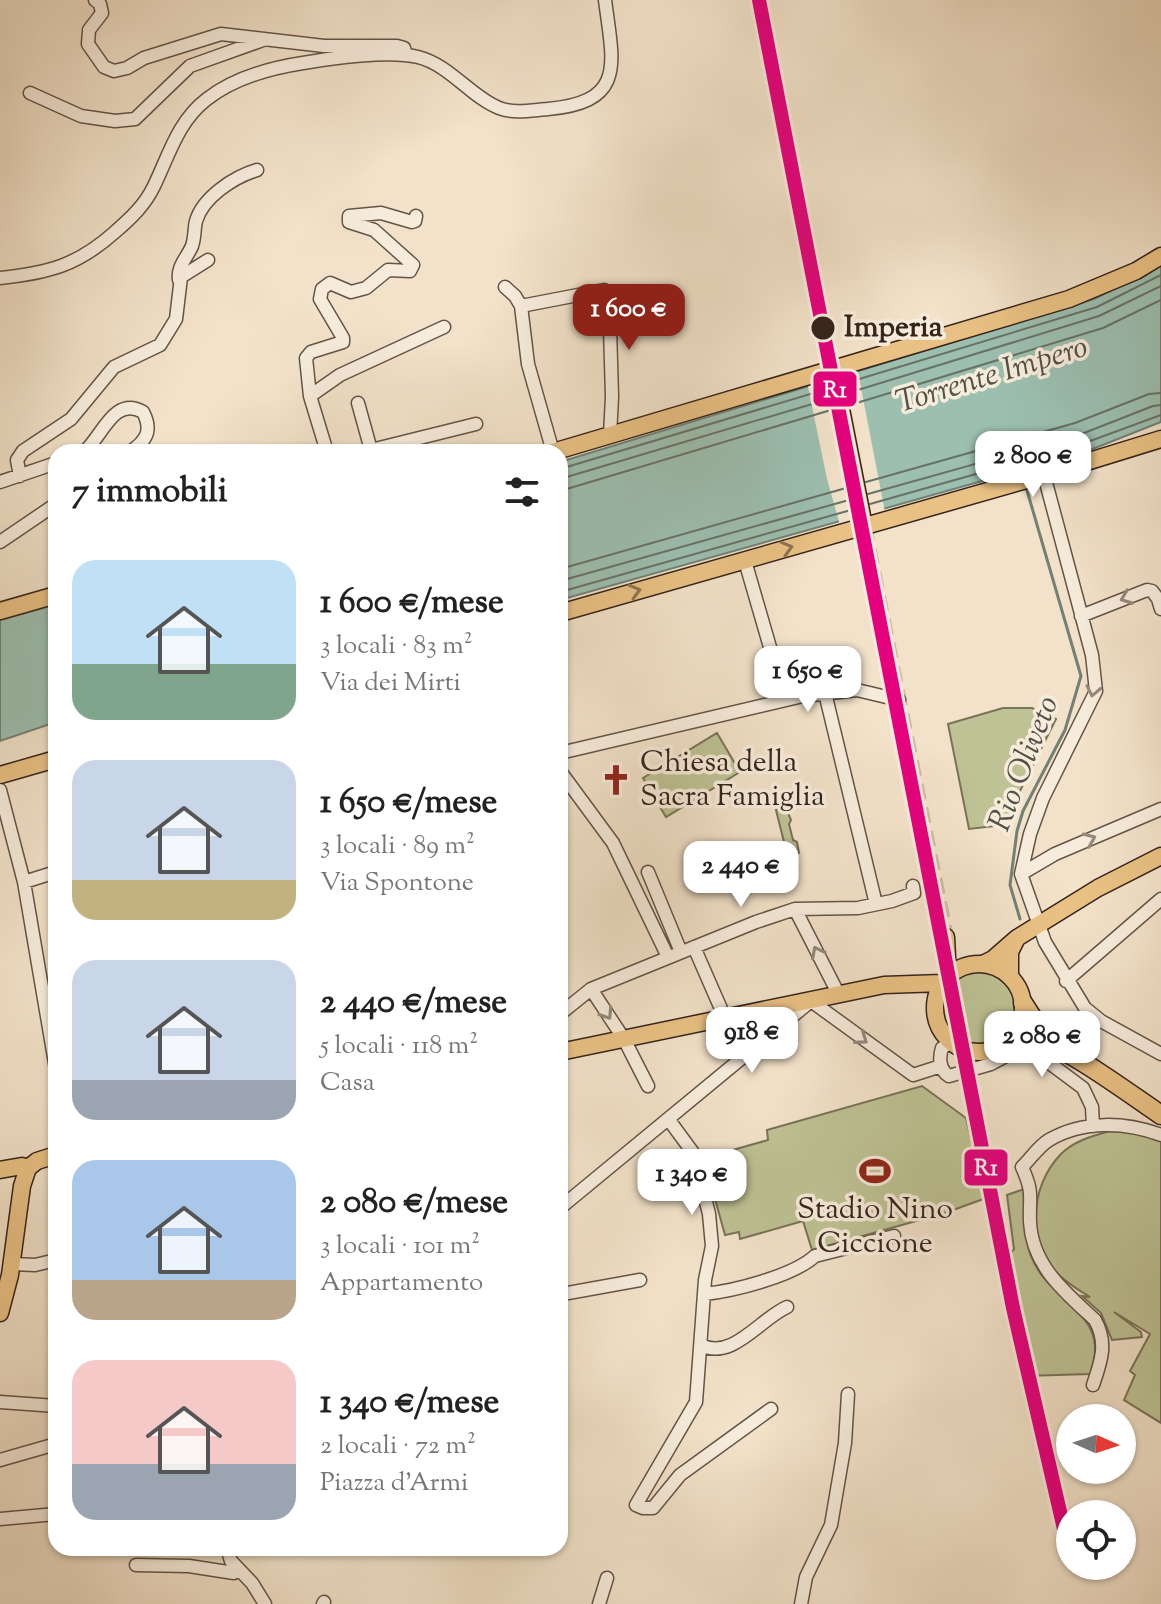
<!DOCTYPE html>
<html lang="it">
<head>
<meta charset="utf-8">
<style>
  :root { --surface:#fff; --page:#f6f6f6; --text:#222; --muted:#767676; --accent:#8f2418 }
  body { margin:0; font-family:"Sorts Mill Goudy",serif; background:var(--page); color:var(--text); height:100vh; display:flex; flex-direction:column; font-size:30px; white-space:nowrap }
  * { box-sizing:border-box; margin:0 }
  p { font-size:26px; color:var(--muted) }
  .icon { flex:none; width:44px; height:44px; fill:none; stroke:currentColor; stroke-width:2; stroke-linecap:round; stroke-linejoin:round }
  .map { position:relative; flex:1; overflow:hidden }
  .sheet { position:absolute; left:48px; top:444px; width:520px; height:1112px; display:flex; flex-direction:column; background:var(--surface); border-radius:24px; box-shadow:0 2px 6px #0004 }
  .sheet>* { flex:none }
  .needle { width:52px; rotate:93deg }
  .controls { position:absolute; left:1056px; top:1404px; display:grid; gap:16px }
  .controls a { display:grid; place-items:center; width:80px; height:80px; border-radius:50%; background:var(--surface); box-shadow:0 2px 6px #0004; font-size:40px }
  .price { position:absolute; translate:-50% -68px; padding:0 18px; border-radius:16px; background:#fff; color:#222; font-size:26px; line-height:52px; filter:drop-shadow(0 2px 4px #0008) }
  .price::after { content:''; position:absolute; left:50%; top:48px; width:24px; height:18px; margin-left:-12px; background:inherit; clip-path:polygon(0 0,100% 0,50% 100%) }
  .price.active { background:var(--accent); color:#fff }
  ul { padding:0; list-style:none }
  li { display:flex; align-items:center; gap:24px; height:200px; padding:0 24px }
  li span { display:grid; place-items:center; flex:none; width:224px; height:160px; border-radius:24px; color:#555 }
  li>.icon { margin-inline-start:auto }
  span .icon { width:96px; height:96px; fill:#fffc; stroke-width:1 }
  li b { font-size:34px }
  h2 { display:flex; justify-content:space-between; align-items:center; height:96px; padding:0 24px; font-size:34px }
  .map>svg:first-child { display:block }
  .green { fill:#bec294; stroke:#797358; stroke-width:2 }
  .water { fill:#9cbfb0; stroke:#728175; stroke-width:2 }
  .pier { fill:#f2e2c9 }
  .lines { fill:none; stroke-linecap:round; stroke-linejoin:round }
  .shore { stroke:#687266; stroke-width:2 }
  .stream { stroke:#728175; stroke-width:3 }
  .major-tunnel { stroke:#ccbca6; stroke-width:16; stroke-dasharray:16 8; stroke-linecap:butt }
  .minor-casing { stroke:#645447; stroke-width:15 }
  .major-casing { stroke:#34241c; stroke-width:19 }
  .highway-casing { stroke:#34241c; stroke-width:21 }
  .minor { stroke:#f7ecdc; stroke-width:12 }
  .major { stroke:#e9c184; stroke-width:16 }
  .highway { stroke:#e9c184; stroke-width:18 }
  .rail-1-casing { stroke:#f7ecdc; stroke-width:20 }
  .rail-1 { stroke:#e5007d; stroke-width:14 }
  .oneway { stroke:#8e7250 }
  .oneway2 { stroke:#96887c }
  .stop-dot { fill:#34241c; stroke:#f7ecdc; stroke-width:3 }
  .labels { text-anchor:middle; dominant-baseline:central; stroke-width:7; stroke-linejoin:round; paint-order:stroke }
  .stop-label { font-size:30px; font-weight:bold; fill:#34241c; stroke:#f7ecdc; text-anchor:start }
  .poi-label { font-size:30px; fill:#34241c; stroke:#f7ecdc; text-anchor:start }
  .water-label { font-size:32px; font-style:italic; fill:#535248; stroke:#f7ecdc }
  .line-badge { stroke:#f7ecdc; stroke-width:3 }
  .badge-label { font-size:22px; text-anchor:middle; font-weight:bold; fill:#fff }
</style>
</head>
<body>
<div class="map">
<svg width="1161" height="1604" viewBox="0 0 1161 1604">
  <rect width="100%" height="100%" fill="#f2e2c9"/>
  <filter id="stains"><feTurbulence type="fractalNoise" baseFrequency=".0025" numOctaves="4"/><feColorMatrix values="0 0 0 0 .2 0 0 0 0 .09 0 0 0 0 .02 0 0 0 .5 -.17"/></filter>
  <radialGradient id="worn" r=".72"><stop offset=".6" stop-color="#630" stop-opacity="0"/><stop offset="1" stop-color="#630" stop-opacity=".3"/></radialGradient>
  <!-- green -->
  <path class="green" d="M 1003,708 L 1032,708 L 1056,719 L 1003,825 L 969,829 L 948,724 Z
    M 717,733 L 740,772 L 666,817 L 643,778 Z
    M 786,808 L 791,820 L 789,824 L 793,840 L 797,842 L 799,853 L 788,858 L 776,810 Z
    M940 1006a38 38 0 1 1 76 0a38 38 0 1 1-76 0Z
    M 922,1086 L 966,1118 L 986,1198 L 945,1213 L 812,1250 L 803,1221 L 740,1239 L 739,1232 L 725,1235 L 707,1170 L 717,1167 L 715,1155 L 768,1140 L 767,1130 Z
    M 1110,1131 L 1137,1132 L 1161,1141 L 1161,1423 L 1124,1400 L 1135,1375 L 1130,1371 L 1150,1334 L 1114,1312 L 1141,1332 L 1142,1337 L 1112,1340 L 1101,1313 L 1082,1296 L 1090,1297 C 1080,1291 1069,1284 1060,1276 C 1026,1244 1029,1187 1061,1154 C 1074,1141 1092,1136 1110,1131 Z
    M 1027,1188 C 1027,1210 1023,1235 1031,1256 C 1051,1307 1113,1311 1090,1374 L 1024,1376 L 998,1257 L 1006,1259 L 1014,1249 L 1007,1195 Z"/>
  <!-- water -->
  <path class="water" d="M 1161,266 L 1161,422 L 1085,452 L 560,600 L 560,462 L 1094,299 Z
    M 56,604 L 56,722 L 0,741 L 0,620 Z"/>
  <!-- pier -->
  <path class="pier" d="M 857,367 L 885,512 L 840,525 L 827,479 L 807,382 Z"/>
  <g class="lines">
    <!-- shore -->
    <path class="shore" d="M 846,383 L 1097,307 L 1161,275
      M 848,393 L 1099,316 L 1161,286
      M 850,405 L 1103,328 L 1161,300
      M 560,469 L 827,389
      M 560,479 L 829,399
      M 866,482 L 1075,423 L 1149,394 L 1161,393
      M 560,491 L 831,410
      M 868,494 L 1079,435 L 1153,406 L 1161,405
      M 870,504 L 1082,444 L 1161,415
      M 560,569 L 846,488
      M 560,581 L 849,500
      M 560,592 L 851,510"/>
    <!-- stream -->
    <path class="stream" d="M 1020,919 L 1010,885 L 1017,831 L 1023,811 L 1065,730 L 1081,676 L 1026,487"/>
    <!-- major-tunnel -->
    <path class="major-tunnel" d="M 864,526 L 946,937"/>
    <defs>
      <path id="minor" d="M 95,0 L 100,4 L 102,13 L 89,30 L 88,44 L 104,67 L 114,71 L 127,68 L 144,58 L 221,34 L 324,46 L 397,46 L 404,48 L 406,55
        M 30,93 L 81,116 L 115,121 L 135,119 L 190,66 L 263,40
        M 0,278 C 49,273 78,265 115,232 C 131,218 145,205 154,186 C 169,155 178,121 207,99 C 234,78 270,68 303,63 C 332,58 389,50 418,57 C 450,65 471,97 499,108 C 514,114 533,110 548,109 C 627,102 613,63 605,0
        M 179,280 C 177,266 187,258 192,246 C 195,238 194,229 196,221 C 203,197 234,177 257,170
        M 505,287 L 515,296 L 521,306 L 528,364 L 553,452
        M 521,306 L 604,290 L 609,293 L 612,397 L 610,435
        M 310,396 L 340,375 L 444,327
        M 358,403 L 371,450 L 476,424
        M 84,452 C 102,437 114,395 143,412 C 153,431 146,441 130,452
        M 327,452 L 310,396 L 306,358 L 311,352 L 343,342 L 343,338 L 320,299 L 322,289 L 330,283 L 351,292 L 366,288 L 388,270 L 410,271 L 413,265 L 374,230 L 349,222 L 349,216 L 381,213 L 412,222 L 415,221 L 416,216
        M 1044,475 L 1092,655 L 1096,691 L 1043,798 L 1030,834 L 1021,874 L 1045,942 L 1085,1008 L 1101,1021 L 1161,1054
        M 20,476 L 17,460 L 23,451 L 71,419 L 114,367 L 160,345 L 176,319 L 181,277 L 208,260
        M 0,482 L 56,463
        M 0,542 L 56,504
        M 745,561 L 785,699
        M 1081,616 L 1147,590 L 1152,591 L 1158,599 L 1161,609
        M 825,693 L 876,904
        M 560,753 L 803,696 L 857,690 L 899,700
        M 560,771 L 613,843 L 668,957
        M 0,790 L 24,882 L 56,1069
        M 648,872 L 681,952
        M 1021,874 L 1055,854 L 1161,809
        M 24,882 L 56,872
        M 795,909 L 839,995
        M 694,947 L 725,1018
        M 1066,981 L 1161,899
        M 591,989 L 624,1039 L 648,1086
        M 560,1014 L 591,989 L 756,922 L 795,909 L 858,908 L 892,901 L 914,893 L 913,886
        M 951,1042 L 942,1048 C 939,1057 939,1070 949,1076 L 991,1064 L 1015,1051 L 1025,1050 L 1036,1053 L 1083,1088 L 1092,1107 L 1093,1126
        M 669,1120 L 694,1154 L 709,1214 L 712,1246 L 705,1280 L 696,1402 L 636,1505 L 643,1508 L 653,1508 L 680,1475 L 771,1409
        M 560,1208 L 811,1001 L 913,1075 L 941,1066
        M 12,1264 L 35,1265 L 56,1260
        M 568,1293 L 640,1280
        M 704,1294 C 734,1291 793,1276 815,1256 L 894,1236
        M 701,1345 C 732,1361 760,1319 787,1307
        M 1093,1385 C 1101,1362 1108,1343 1095,1320 C 1066,1293 1032,1266 1030,1222 C 1029,1195 1034,1194 1022,1167 C 1031,1158 1039,1146 1049,1140 C 1083,1120 1126,1122 1161,1135
        M 0,1402 L 56,1406
        M 0,1460 L 56,1444
        M 0,1519 L 56,1514
        M 227,1548 L 231,1561 L 252,1583 L 265,1604
        M 136,1565 L 189,1566 L 234,1573 L 237,1568
        M 323,1604 L 324,1602
        M 599,1604 L 607,1578
        M 801,1604 L 806,1577 L 831,1525 L 845,1443 L 848,1394"/>
      <path id="major" d="M 833,368 L 864,526
        M 553,452 L 1069,299 L 1136,271 L 1161,256
        M 0,611 L 56,595
        M 560,613 L 1044,475 L 1161,439
        M 0,775 L 56,759
        M 946,937 L 948,976
        M 1017,938 L 1098,888 L 1161,856
        M935 1008a44 44 0 1 1 88 0a44 44 0 1 1-88 0Z
        M 983,964 L 993,959 L 1017,938 L 1010,952 L 1010,977
        M 560,1052 L 884,985 L 942,983
        M 0,1170 L 22,1166 L 28,1168
        M 0,1313 L 10,1275 L 22,1186 L 28,1168 L 37,1161 L 56,1155"/>
      <path id="highway" d="M 1023,1003 L 1032,1017 L 1059,1044
        M 1006,1042 C 1015,1038 1021,1035 1030,1037 C 1062,1043 1131,1095 1161,1115"/>
    </defs>
    <!-- minor casing -->
    <use href="#minor" class="minor-casing"/>
    <!-- major casing -->
    <use href="#major" class="major-casing"/>
    <!-- highway casing -->
    <use href="#highway" class="highway-casing"/>
    <!-- minor -->
    <use href="#minor" class="minor"/>
    <!-- major -->
    <use href="#major" class="major"/>
    <!-- highway -->
    <use href="#highway" class="highway"/>
    <defs>
      <path id="rail-1" d="M 759,0 L 1013,1308 L 1070,1555"/>
    </defs>
    <!-- rail-1 casing -->
    <use href="#rail-1" class="rail-1-casing"/>
    <!-- rail-1 -->
    <use href="#rail-1" class="rail-1"/>
  </g>
  <!-- one-way arrows -->
  <defs><path id="oneway-chevron" d="M-2-3.5L2.5 0L-2 3.5" fill="none" stroke-width="1.6" stroke-linecap="round" stroke-linejoin="round" transform="scale(2)"/></defs>
  <g class="oneway">
    <use href="#oneway-chevron" transform="translate(787 548) rotate(-16)"/>
    <use href="#oneway-chevron" transform="translate(635 591) rotate(-16)"/>
  </g>
  <g class="oneway2">
    <use href="#oneway-chevron" transform="translate(1126 598) rotate(159)"/>
    <use href="#oneway-chevron" transform="translate(1093 691) rotate(102)"/>
    <use href="#oneway-chevron" transform="translate(1090 839) rotate(-23)"/>
    <use href="#oneway-chevron" transform="translate(817 952) rotate(-117)"/>
    <use href="#oneway-chevron" transform="translate(607 1014) rotate(57)"/>
    <use href="#oneway-chevron" transform="translate(862 1039) rotate(35)"/>
  </g>
  <!-- icons -->
  <defs>
    <symbol id="church-bare" viewBox="-9 -9 18 18"><path d="M-1.2-6h2.4v3.5h3.3v2.4h-3.3V6h-2.4V-.1h-3.3v-2.4h3.3Z" fill="#8f2418" stroke="#f7ecdc" stroke-width="2.5" paint-order="stroke"/></symbol>
    <symbol id="stadium-bare" viewBox="-9 -9 18 18"><path d="M0-5a6.5 5 0 1 0 0 10a6.5 5 0 1 0 0-10ZM-3.5-1.8h7v3.6h-7Z" fill="#8f2418" stroke="#f7ecdc" stroke-width="2.5" paint-order="stroke"/></symbol>
  </defs>
  <g fill-rule="evenodd">
    <use href="#church-bare" x="594" y="758" width="44" height="44"/>
    <use href="#stadium-bare" x="853" y="1149" width="44" height="44"/>
  </g>
  <!-- markers -->
  <circle class="stop-dot" cx="823" cy="328" r="13"/>
  <g class="labels">
    <!-- stop labels -->
    <g class="stop-label">
      <text x="844" y="328">Imperia</text>
    </g>
    <!-- poi labels -->
    <g class="poi-label">
      <text x="640" y="763">Chiesa della<tspan x="640" dy="34">Sacra Famiglia</tspan></text>
      <text x="875" y="1210" text-anchor="middle">Stadio Nino<tspan x="875" dy="34">Ciccione</tspan></text>
    </g>
    <!-- water labels -->
    <g class="water-label">
      <text transform="translate(992 376) rotate(-17)">Torrente Impero</text>
      <text transform="translate(1025 764) rotate(-69)">Rio Oliveto</text>
    </g>
  </g>
  <g class="line-badge">
    <rect x="812" y="370" width="46" height="38" rx="8" fill="#e5007d"/>
    <rect x="963" y="1148" width="46" height="39" rx="8" fill="#e5007d"/>
  </g>
  <g class="badge-label">
    <text x="835" y="397">R1</text>
    <text x="986" y="1175">R1</text>
  </g>
  <rect width="100%" height="100%" filter="url(#stains)"/>
  <rect width="100%" height="100%" fill="url(#worn)"/>
</svg>
<div class="controls">
<a><svg class="needle" viewBox="-14 -14 28 28"><path d="M0-13l5 13h-10z" fill="#e53935"/><path d="M0 13l5-13h-10z" fill="#767676"/></svg></a>
<a><svg class="icon" aria-label="locate" viewBox="0 0 24 24"><circle cx="12" cy="12" r="6"/><path d="M12 2v4M12 18v4M2 12h4M18 12h4"/></svg></a>
</div>
<b class="price active" style="left:629px;top:352px">1 600 €</b>
<b class="price" style="left:1033px;top:499px">2 800 €</b>
<b class="price" style="left:808px;top:714px">1 650 €</b>
<b class="price" style="left:741px;top:909px">2 440 €</b>
<b class="price" style="left:752px;top:1075px">918 €</b>
<b class="price" style="left:1042px;top:1079px">2 080 €</b>
<b class="price" style="left:692px;top:1217px">1 340 €</b>
<section class="sheet">
<h2>7 immobili<svg class="icon" aria-label="filters" viewBox="0 0 24 24"><path d="M4 7h16M4 17h16"/><circle cx="9" cy="7" r="2"/><circle cx="15" cy="17" r="2"/></svg></h2>
<ul>
<li><span style="background:linear-gradient(#bfe0f5 65%,#7fa58c 0)"><svg class="icon" aria-label="home" viewBox="0 0 24 24"><path d="M3 11l9-7 9 7M6 9v11h12V9"/></svg></span><div><b>1 600 €/mese</b><p>3 locali · 83 m²</p><p>Via dei Mirti</p></div></li>
<li><span style="background:linear-gradient(#c9d6e8 75%,#c2b280 0)"><svg class="icon" aria-label="home" viewBox="0 0 24 24"><path d="M3 11l9-7 9 7M6 9v11h12V9"/></svg></span><div><b>1 650 €/mese</b><p>3 locali · 89 m²</p><p>Via Spontone</p></div></li>
<li><span style="background:linear-gradient(#c9d6e8 75%,#9aa5b1 0)"><svg class="icon" aria-label="home" viewBox="0 0 24 24"><path d="M3 11l9-7 9 7M6 9v11h12V9"/></svg></span><div><b>2 440 €/mese</b><p>5 locali · 118 m²</p><p>Casa</p></div></li>
<li><span style="background:linear-gradient(#a9c7e8 75%,#b9a48a 0)"><svg class="icon" aria-label="home" viewBox="0 0 24 24"><path d="M3 11l9-7 9 7M6 9v11h12V9"/></svg></span><div><b>2 080 €/mese</b><p>3 locali · 101 m²</p><p>Appartamento</p></div></li>
<li><span style="background:linear-gradient(#f6c9c9 65%,#9aa5b1 0)"><svg class="icon" aria-label="home" viewBox="0 0 24 24"><path d="M3 11l9-7 9 7M6 9v11h12V9"/></svg></span><div><b>1 340 €/mese</b><p>2 locali · 72 m²</p><p>Piazza d'Armi</p></div></li>
</ul>
</section>
</div>
</body>
</html>
